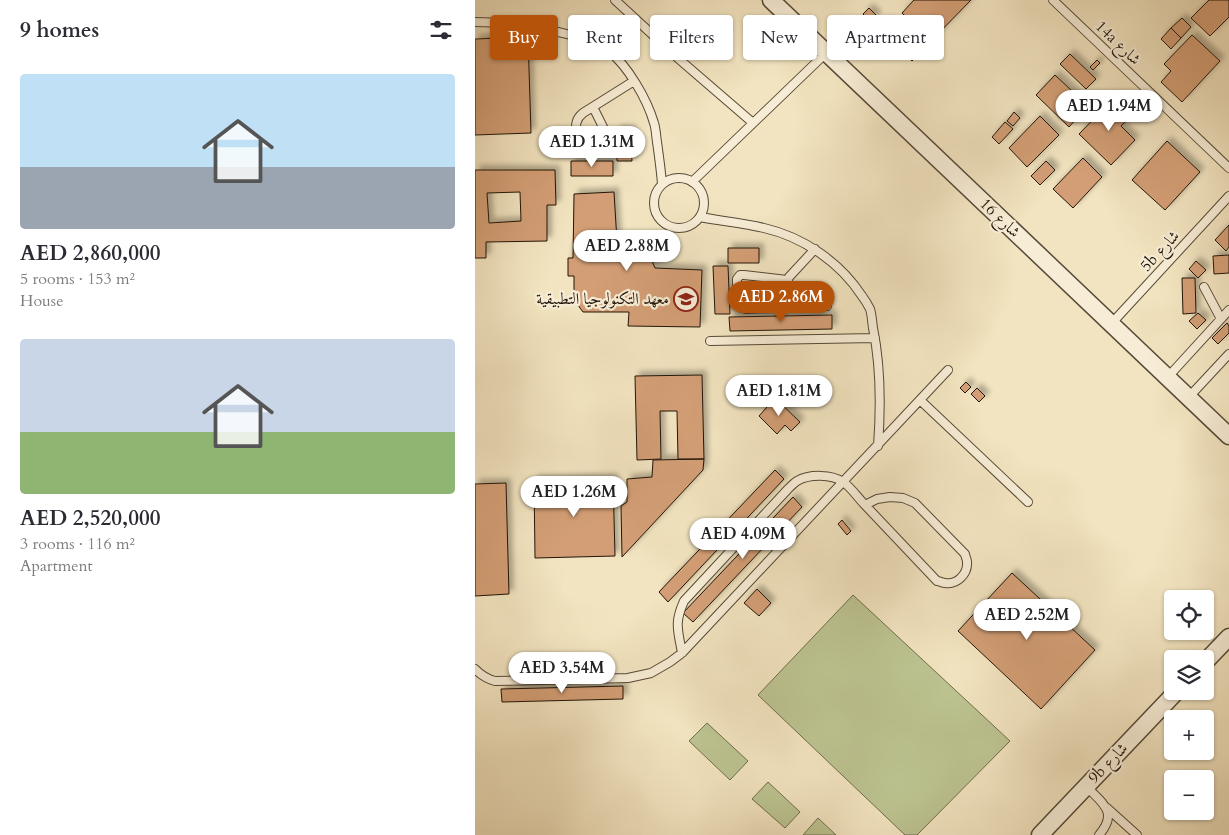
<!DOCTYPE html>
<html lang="en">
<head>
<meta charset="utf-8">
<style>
  :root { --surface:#fff; --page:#f2f2f3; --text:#2b2b33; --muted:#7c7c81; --accent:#b45309 }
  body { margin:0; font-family:Cardo,Amiri,serif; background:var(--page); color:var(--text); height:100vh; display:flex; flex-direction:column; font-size:19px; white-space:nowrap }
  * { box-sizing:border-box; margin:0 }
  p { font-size:16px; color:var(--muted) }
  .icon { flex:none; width:28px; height:28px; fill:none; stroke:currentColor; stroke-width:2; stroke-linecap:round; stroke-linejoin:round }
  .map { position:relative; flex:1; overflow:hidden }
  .drawer { display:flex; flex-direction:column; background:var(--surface); width:475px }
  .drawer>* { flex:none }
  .banner { position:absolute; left:15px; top:15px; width:475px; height:45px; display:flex; gap:10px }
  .tools { position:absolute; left:689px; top:590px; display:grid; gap:10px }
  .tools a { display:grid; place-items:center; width:50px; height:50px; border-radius:5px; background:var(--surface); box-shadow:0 1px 4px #0004; font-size:25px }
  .price { position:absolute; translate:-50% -42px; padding:0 11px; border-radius:18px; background:#fff; color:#222; font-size:16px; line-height:32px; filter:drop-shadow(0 1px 2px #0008) }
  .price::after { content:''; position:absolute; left:50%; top:30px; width:15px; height:11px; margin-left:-8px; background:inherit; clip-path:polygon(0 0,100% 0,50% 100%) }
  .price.on { background:var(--accent); color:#fff }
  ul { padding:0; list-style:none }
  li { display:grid; align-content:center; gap:10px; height:265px; padding:0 20px }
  li span { display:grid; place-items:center; height:155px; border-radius:5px; color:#555 }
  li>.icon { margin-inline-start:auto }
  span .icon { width:90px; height:90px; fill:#fffc; stroke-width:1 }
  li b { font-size:21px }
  h2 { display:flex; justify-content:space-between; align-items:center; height:60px; padding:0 20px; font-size:21px }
  .tag { padding:0 18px; border-radius:5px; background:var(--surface); box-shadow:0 1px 4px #0004; font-size:18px; line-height:45px }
  .tag.on { background:var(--accent); color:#fff }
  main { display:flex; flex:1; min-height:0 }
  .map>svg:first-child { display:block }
  .green { fill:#bcc491; stroke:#6f6c4d }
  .building { fill:#d39e74; stroke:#221509; fill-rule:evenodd; filter:url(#shadow) }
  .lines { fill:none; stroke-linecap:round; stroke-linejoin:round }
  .lane-casing { stroke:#564937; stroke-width:10 }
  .street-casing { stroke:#564937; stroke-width:19 }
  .lane { stroke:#f7edd6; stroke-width:8 }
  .street { stroke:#f7edd6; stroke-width:16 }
  .labels { text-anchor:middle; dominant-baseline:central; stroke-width:4.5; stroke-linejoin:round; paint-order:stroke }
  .street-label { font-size:16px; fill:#221509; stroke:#f7edd6 }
  .poi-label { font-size:16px; fill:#221509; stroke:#f7edd6; text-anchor:end }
</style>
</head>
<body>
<main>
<section class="drawer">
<h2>9 homes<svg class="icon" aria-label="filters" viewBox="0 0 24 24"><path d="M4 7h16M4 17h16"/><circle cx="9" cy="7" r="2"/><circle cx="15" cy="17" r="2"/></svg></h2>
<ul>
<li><span style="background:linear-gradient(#bfe0f5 60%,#9aa5b1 0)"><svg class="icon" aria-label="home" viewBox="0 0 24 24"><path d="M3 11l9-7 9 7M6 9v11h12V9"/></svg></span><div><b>AED 2,860,000</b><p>5 rooms · 153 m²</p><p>House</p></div></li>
<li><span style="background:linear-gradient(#c9d6e8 60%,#8fb573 0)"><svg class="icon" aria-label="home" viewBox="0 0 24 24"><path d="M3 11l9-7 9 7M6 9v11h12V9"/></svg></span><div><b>AED 2,520,000</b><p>3 rooms · 116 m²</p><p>Apartment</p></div></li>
</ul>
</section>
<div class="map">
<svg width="754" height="835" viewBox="0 0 754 835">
  <defs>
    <filter id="shadow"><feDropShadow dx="4.5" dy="-4.5" stdDeviation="2.5" flood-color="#0004"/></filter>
  </defs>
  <rect width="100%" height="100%" fill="#f2e4c0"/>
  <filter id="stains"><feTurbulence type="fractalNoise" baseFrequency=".004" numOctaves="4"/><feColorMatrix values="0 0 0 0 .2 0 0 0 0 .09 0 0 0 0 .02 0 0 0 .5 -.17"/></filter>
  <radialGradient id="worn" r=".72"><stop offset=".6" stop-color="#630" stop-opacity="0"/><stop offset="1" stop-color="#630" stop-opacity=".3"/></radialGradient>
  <!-- green -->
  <path class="green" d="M 378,595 L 535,741 L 442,835 L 430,835 L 283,695 Z
    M 232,723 L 273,761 L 255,780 L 214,741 Z
    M 293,782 L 325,812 L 310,828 L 277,799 Z
    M 343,818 L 361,835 L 328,835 Z"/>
  <!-- building -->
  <path class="building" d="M 439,0 L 496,0 L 456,41 L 427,13 Z
    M 734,0 L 754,0 L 754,17 L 735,36 L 716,18 Z
    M 394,8 L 402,16 L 396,22 L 388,14 Z
    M 707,18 L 716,27 L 706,38 L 696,28 Z
    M 413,21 L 438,46 L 449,34 L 456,41 L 437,61 L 405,30 Z
    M 696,28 L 706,38 L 696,49 L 686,39 Z
    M 717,35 L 745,61 L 707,102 L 686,82 L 696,71 L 689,64 Z
    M 53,37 L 56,133 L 0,135 L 0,39 Z
    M 595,54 L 621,79 L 611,89 L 585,64 Z
    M 622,60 L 625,63 L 618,70 L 615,67 Z
    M 580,75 L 613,106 L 594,127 L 561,95 Z
    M 639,98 L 657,115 L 646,126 L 660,140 L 636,165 L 604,134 Z
    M 539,112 L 545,118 L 538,126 L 532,121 Z
    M 565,116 L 584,135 L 552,167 L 534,148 Z
    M 530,122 L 538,129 L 524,144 L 517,137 Z
    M 141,130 L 156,130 L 157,161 L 142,161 Z
    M 692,141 L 725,172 L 690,210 L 657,180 Z
    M 608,158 L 627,177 L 598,208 L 578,189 Z
    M 96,161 L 138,161 L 138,176 L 96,176 Z
    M 571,161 L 580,170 L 565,185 L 556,176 Z
    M 0,170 L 80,170 L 81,205 L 72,205 L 72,241 L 11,242 L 11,258 L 0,258 ZM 45,192 L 46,221 L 14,223 L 12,193 Z
    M 139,192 L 142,241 L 170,244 L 180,268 L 227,270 L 225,327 L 153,326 L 154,312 L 108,312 L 99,300 L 99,276 L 93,276 L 93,258 L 98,258 L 99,194 Z
    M 754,225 L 754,247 L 751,251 L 740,240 Z
    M 253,248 L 284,248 L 284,263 L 253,263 Z
    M 754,255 L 754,273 L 739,274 L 738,256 Z
    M 721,261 L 731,270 L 723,278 L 714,269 Z
    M 238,266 L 253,266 L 255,314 L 240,314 Z
    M 707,278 L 720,278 L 721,313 L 708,314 Z
    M 723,313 L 731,320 L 722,329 L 714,321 Z
    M 357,315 L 357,329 L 255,331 L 254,317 Z
    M 752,323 L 754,326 L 754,333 L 743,344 L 737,338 Z
    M 227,375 L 229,459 L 203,459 L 202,411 L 185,411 L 186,459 L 162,460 L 160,376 Z
    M 491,382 L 496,387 L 490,393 L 485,388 Z
    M 502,388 L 510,396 L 504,402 L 496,394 Z
    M 300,398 L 325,422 L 316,431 L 310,425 L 302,434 L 284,416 Z
    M 229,459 L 228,470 L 147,557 L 146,506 L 152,502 L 152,479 L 177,477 L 178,460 Z
    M 300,470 L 309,479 L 193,602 L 184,592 Z
    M 138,478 L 140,556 L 60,558 L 59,480 Z
    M 31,483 L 34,594 L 0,596 L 0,484 Z
    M 318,497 L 327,507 L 218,622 L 208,613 Z
    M 367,520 L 376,531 L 372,535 L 363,524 Z
    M 537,573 L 620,650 L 566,709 L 483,631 Z
    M 282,589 L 296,603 L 284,616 L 269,603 Z
    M 148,686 L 148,699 L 27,702 L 26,689 Z"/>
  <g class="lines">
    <defs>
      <path id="lane" d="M 140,0 L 205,60 L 278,123
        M 578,0 L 754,168
        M 0,22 C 28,22 55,26 83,32 C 100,36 118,40 133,50 C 153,66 172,99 179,123 C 181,129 181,136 182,142 C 184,156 186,170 187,184
        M 118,107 L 136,143 L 135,150 C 129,155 106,154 102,146 C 101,144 101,141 101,138 C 101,128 99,120 108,113 L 159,81
        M179 203a25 25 0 1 1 50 0a25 25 0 1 1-50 0Z
        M 217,182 L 352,52
        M 225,217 C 246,221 268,223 289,228 C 328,237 365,262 387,296 C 390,300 393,305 395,309 C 397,315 397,322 398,328 C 406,367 406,406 403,446
        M 312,280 L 269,275 L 265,275 L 262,279 L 262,303 L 267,308 L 271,309 L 352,306
        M 729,287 L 746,319
        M 310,308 L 310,287 L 314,277 L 340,249
        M 636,324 L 754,196
        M 235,341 L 400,338
        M 692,378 L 754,310
        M 713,398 L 754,354
        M 445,400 L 553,502
        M 415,497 L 428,498 L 440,503 L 490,554 C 490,556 492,559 492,562 C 493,574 482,585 470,583 C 467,583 465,581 462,581 L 390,505 L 402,499 Z
        M 207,653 C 203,630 199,623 209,601 L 313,489 C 316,486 319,483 322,481 C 334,474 357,474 368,482 C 375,486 384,499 390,505
        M 0,669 C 6,675 12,679 20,681 L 153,678 L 176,673 L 195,662 L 207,653 L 473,370
        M 611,786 C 627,803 644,812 624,835
        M 632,808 L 662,835"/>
      <path id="street" d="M 296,0 L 754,436
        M 730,662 L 754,637
        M 565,835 L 702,691"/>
    </defs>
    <!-- lane casing -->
    <use href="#lane" class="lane-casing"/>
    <!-- street casing -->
    <use href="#street" class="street-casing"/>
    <!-- lane -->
    <use href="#lane" class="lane"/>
    <!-- street -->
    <use href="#street" class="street"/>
  </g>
  <!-- icons -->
  <defs>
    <symbol id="university-ring" viewBox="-11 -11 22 22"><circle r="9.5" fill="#f7edd6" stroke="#8f2418" stroke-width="1.5"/><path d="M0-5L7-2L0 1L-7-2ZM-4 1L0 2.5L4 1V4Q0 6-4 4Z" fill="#8f2418"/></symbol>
  </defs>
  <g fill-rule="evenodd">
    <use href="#university-ring" x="197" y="285" width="28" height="28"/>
  </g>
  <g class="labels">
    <!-- street labels -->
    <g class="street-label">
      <text transform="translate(643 43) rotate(44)">14a شارع</text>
      <text transform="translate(525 218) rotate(44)">شارع 16</text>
      <text transform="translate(685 251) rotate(-47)">5b شارع</text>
      <text transform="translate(633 763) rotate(-46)">9b شارع</text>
    </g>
    <!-- poi labels -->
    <g class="poi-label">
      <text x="194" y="299">معهد التكنولوجيا التطبيقية</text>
    </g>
  </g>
  <rect width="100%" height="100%" filter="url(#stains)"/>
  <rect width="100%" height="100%" fill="url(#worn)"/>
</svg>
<div class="tools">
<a><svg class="icon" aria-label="locate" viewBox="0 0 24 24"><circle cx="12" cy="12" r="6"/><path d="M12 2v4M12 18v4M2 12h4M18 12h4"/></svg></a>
<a><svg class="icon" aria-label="layers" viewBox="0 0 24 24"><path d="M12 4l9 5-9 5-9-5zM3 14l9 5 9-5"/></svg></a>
<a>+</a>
<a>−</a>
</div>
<b class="price" style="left:634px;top:132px">AED 1.94M</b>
<b class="price" style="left:117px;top:168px">AED 1.31M</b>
<b class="price" style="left:152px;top:272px">AED 2.88M</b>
<b class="price on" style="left:306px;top:323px">AED 2.86M</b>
<b class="price" style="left:304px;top:417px">AED 1.81M</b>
<b class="price" style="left:99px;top:518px">AED 1.26M</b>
<b class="price" style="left:268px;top:560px">AED 4.09M</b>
<b class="price" style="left:552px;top:641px">AED 2.52M</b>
<b class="price" style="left:87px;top:694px">AED 3.54M</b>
<div class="banner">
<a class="tag on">Buy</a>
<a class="tag">Rent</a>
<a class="tag">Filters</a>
<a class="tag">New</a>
<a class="tag">Apartment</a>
</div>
</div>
</main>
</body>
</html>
